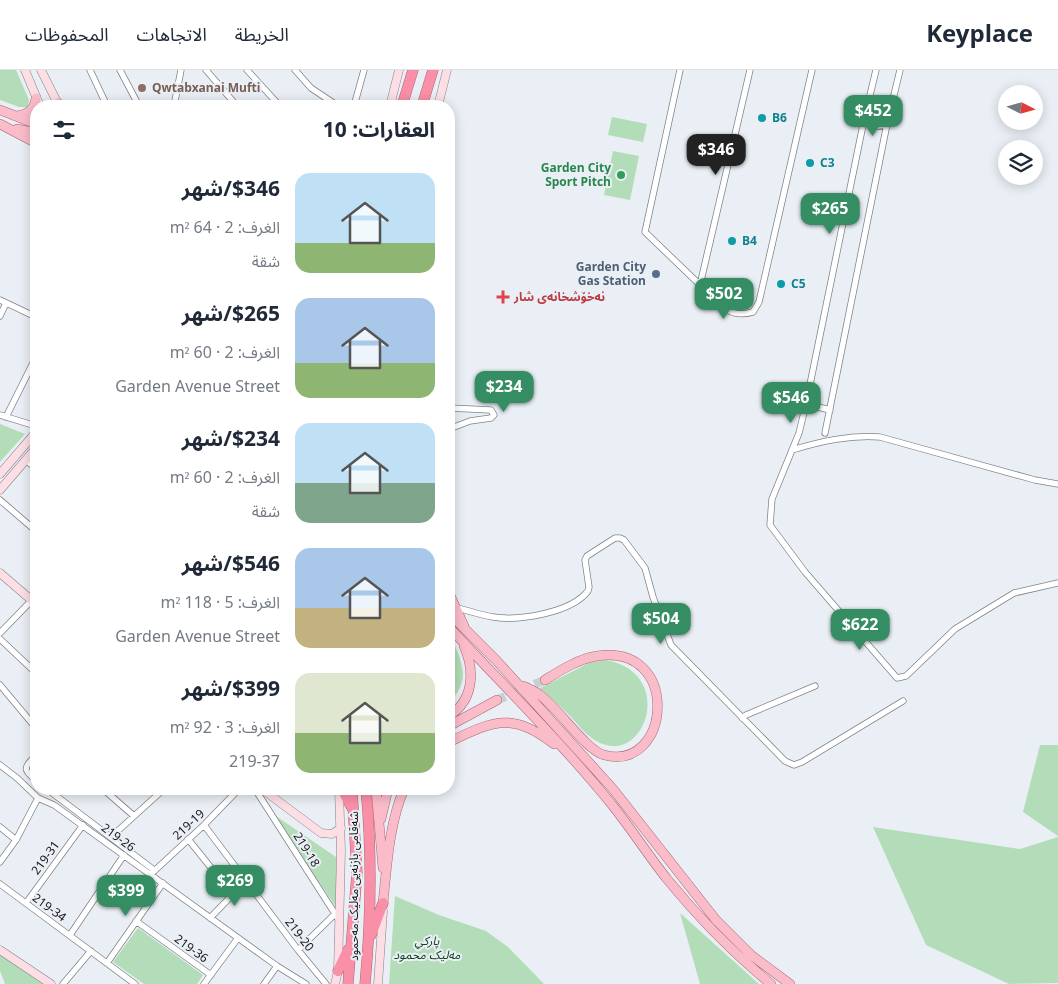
<!DOCTYPE html>
<html lang="ar">
<head>
<meta charset="utf-8">
<style>
  :root { --surface:#fff; --page:#f2f2f3; --text:#1f2937; --muted:#747a83; --line:#e0e1e3; --accent:#358e63 }
  body { margin:0; font-family:Georgia,"Noto Sans Arabic",serif; background:var(--page); color:var(--text); direction:rtl; height:100vh; display:flex; flex-direction:column; font-size:19px; white-space:nowrap }
  * { box-sizing:border-box; margin:0 }
  p { font-size:16px; color:var(--muted) }
  .icon { flex:none; width:28px; height:28px; fill:none; stroke:currentColor; stroke-width:2; stroke-linecap:round; stroke-linejoin:round }
  .map { position:relative; flex:1; overflow:hidden; direction:ltr }
  .sheet { position:absolute; left:30px; top:30px; width:425px; height:695px; display:flex; flex-direction:column; background:var(--surface); border-radius:20px; box-shadow:0 2px 12px #0003; direction:rtl }
  .sheet>* { flex:none }
  .needle { width:32px; rotate:96deg }
  .tools { position:absolute; left:998px; top:15px; display:grid; gap:10px }
  .tools a { display:grid; place-items:center; width:45px; height:45px; border-radius:50%; background:var(--surface); box-shadow:0 2px 12px #0003; font-size:25px }
  .price { position:absolute; translate:-50% -42px; padding:0 11px; border-radius:10px; background:var(--accent); color:#fff; font-size:16px; line-height:32px; filter:drop-shadow(0 1px 2px #0008) }
  .price::after { content:''; position:absolute; left:50%; top:30px; width:15px; height:11px; margin-left:-8px; background:inherit; clip-path:polygon(0 0,100% 0,50% 100%) }
  .price.active { background:#222; color:#fff }
  ul { padding:0; list-style:none }
  li { display:flex; align-items:center; gap:15px; height:125px; padding:0 20px }
  li span { display:grid; place-items:center; flex:none; width:140px; height:100px; border-radius:15px; color:#555 }
  li>.icon { margin-inline-start:auto }
  span .icon { width:60px; height:60px; fill:#fffc; stroke-width:1 }
  li b { font-size:21px }
  h2 { display:flex; justify-content:space-between; align-items:center; height:60px; padding:0 20px; font-size:21px }
  header { display:flex; align-items:center; gap:30px; box-sizing:border-box; height:70px; padding:0 25px; background:var(--surface); border-bottom:1px solid var(--line) }
  header strong { font-size:24px }
  nav { display:flex; gap:28px; margin-inline-start:auto; font-size:18px }
  .map>svg:first-child { display:block }
  .green { fill:#b2ddb8 }
  .lines { fill:none; stroke-linecap:round; stroke-linejoin:round }
  .primary-tunnel { stroke:#cacfd4; stroke-width:9; stroke-dasharray:9 4.5; stroke-linecap:butt }
  .street-casing { stroke:#7f8389; stroke-width:7 }
  .secondary-casing { stroke:#7f8389; stroke-width:9 }
  .primary-casing { stroke:#a96675; stroke-width:10 }
  .highway-casing { stroke:#a96675; stroke-width:11 }
  .street { stroke:#fff; stroke-width:5.5 }
  .secondary { stroke:#fddee5; stroke-width:8 }
  .primary { stroke:#fbbcca; stroke-width:9 }
  .highway { stroke:#f990a7; stroke-width:10 }
  .education-dot { fill:#8d6e63; stroke:#eaeff5; stroke-width:2 }
  .culture-dot { fill:#0f9aa8; stroke:#eaeff5; stroke-width:2 }
  .leisure-dot { fill:#2e9e5b; stroke:#eaeff5; stroke-width:2 }
  .service-dot { fill:#5c6f8a; stroke:#eaeff5; stroke-width:2 }
  .health-dot { fill:#e0444e; stroke:#eaeff5; stroke-width:2 }
  .labels { text-anchor:middle; dominant-baseline:central; stroke-width:4; stroke-linejoin:round; paint-order:stroke }
  .education-label { font-size:12px; font-weight:bold; fill:#785e54; stroke:#eaeff5; text-anchor:start }
  .culture-label { font-size:12px; font-weight:bold; fill:#0d838f; stroke:#eaeff5; text-anchor:start }
  .leisure-label { font-size:12px; font-weight:bold; fill:#27864d; stroke:#eaeff5; text-anchor:end }
  .service-label { font-size:12px; font-weight:bold; fill:#4e5e75; stroke:#eaeff5; text-anchor:end }
  .health-label { font-size:12px; font-weight:bold; fill:#be3a42; stroke:#eaeff5; text-anchor:start }
  .street-label { font-size:12px; fill:#151719; stroke:#eaeff5 }
  .park-label { font-size:12px; font-style:italic; fill:#0a3f1a; stroke:#eaeff5 }
</style>
</head>
<body>
<header>
<strong>Keyplace</strong>
<nav><a>الخريطة</a><a>الاتجاهات</a><a>المحفوظات</a></nav>
</header>
<div class="map">
<svg width="1058" height="914" viewBox="0 0 1058 914">
  <rect width="100%" height="100%" fill="#eaeff5"/>
  <!-- green -->
  <path class="green" d="M 0,0 L 16,0 L 29,30 L 28,37 L 19,37 L 0,30 Z
    M 612,47 L 647,54 L 643,72 L 608,65 Z
    M 613,81 L 639,86 L 630,130 L 604,125 Z
    M 0,354 L 25,364 L 0,392 Z
    M 449,566 C 454,572 455,576 458,583 C 466,604 465,616 449,633 Z
    M 605,590 C 678,602 645,699 596,671 C 586,665 578,655 571,647 C 561,637 551,628 540,618 L 589,593 Z
    M 1040,675 L 1058,675 L 1058,766 L 1023,742 Z
    M 273,744 L 336,787 L 336,837 Z
    M 873,757 L 1020,779 L 1058,767 L 1058,913 L 1009,914 L 926,875 Z
    M 395,826 L 439,845 L 486,861 L 508,877 L 544,914 L 389,914 Z
    M 680,843 L 759,914 L 700,914 Z
    M 138,858 L 203,905 L 197,914 L 144,914 L 113,892 Z
    M 0,878 L 50,914 L 5,914 L 0,901 Z"/>
  <g class="lines">
    <!-- primary-tunnel -->
    <path class="primary-tunnel" d="M 497,630 L 545,610"/>
    <defs>
      <path id="street" d="M 90,0 L 107,36
        M 120,0 L 139,36
        M 206,0 L 237,36
        M 247,0 L 280,36
        M 295,0 L 311,18 L 338,36
        M 680,0 L 645,162 L 723,237 C 732,245 742,245 753,242 L 759,232 L 812,0
        M 876,0 L 864,50 L 806,334 L 799,363 L 772,429 L 770,455 L 805,502 L 897,608 L 906,606 L 955,559 L 1014,523 L 1058,513
        M 174,36 L 181,0
        M 354,36 L 364,0
        M 864,50 C 871,57 878,58 887,54
        M 700,215 L 750,0
        M 0,230 L 36,247
        M 0,246 L 6,233
        M 806,334 L 830,340
        M 449,338 L 491,340 L 494,345 L 491,348 L 470,351 L 449,359
        M 0,345 L 36,356
        M 6,347 L 36,287
        M 825,363 L 887,54 L 900,0
        M 792,380 C 822,371 849,365 880,367 L 1035,410 L 1058,414
        M 26,390 L 36,399
        M 0,430 L 36,461
        M 455,537 C 468,541 481,545 493,547 C 519,551 571,543 588,521 L 589,517 L 585,490 L 587,486 L 615,468 L 620,468 L 624,470 L 645,498 L 653,527 L 671,575 L 785,691 L 794,695 L 802,692 L 903,631
        M 0,563 L 32,530
        M 0,569 L 36,603
        M 0,615 L 36,658
        M 742,648 L 746,645 L 815,616
        M 36,686 C 23,697 23,700 36,710
        M 0,695 L 17,708 L 38,728 L 54,735 L 277,896 L 306,914
        M 47,719 L 154,800
        M 103,719 L 134,746
        M 255,719 L 339,850
        M 204,755 L 298,880 L 326,914
        M 0,757 L 16,770
        M 111,767 L 164,719
        M 188,769 L 233,825
        M 0,792 L 16,770 L 38,728
        M 152,803 L 204,755 L 239,719
        M 0,814 L 135,914
        M 26,833 L 83,755
        M 210,848 L 246,811
        M 136,851 L 211,905
        M 70,865 L 124,785
        M 298,880 L 335,844
        M 107,893 L 163,813
        M 63,914 L 91,881
        M 204,914 L 238,868
        M 264,914 L 277,896"/>
      <path id="secondary" d="M 25,0 L 40,36
        M 41,0 L 59,36
        M 390,36 L 399,0
        M 438,36 L 447,0
        M 0,404 L 36,362
        M 0,420 L 36,378
        M 0,503 L 36,534
        M 262,719 L 321,763 L 332,764 L 341,758
        M 0,880 L 51,914
        M 335,914 L 338,901 L 341,781 L 339,719
        M 378,914 L 383,841"/>
      <path id="primary" d="M 58,36 L 58,33
        M 0,40 L 36,54
        M 16,46 C 28,45 35,39 36,28
        M 0,54 L 36,73
        M 17,59 L 36,63
        M 449,523 L 464,556
        M 449,543 L 496,590 L 613,719 L 716,850 L 751,885 L 790,914
        M 449,557 C 504,616 562,673 613,736 C 632,760 648,785 667,809 C 699,848 733,883 771,914
        M 523,616 C 529,619 535,621 540,625 C 558,638 586,680 604,685 C 671,703 682,573 597,586 C 578,589 561,600 545,610
        M 449,646 C 474,630 475,601 464,576
        M 449,656 L 497,630
        M 449,672 C 493,651 511,641 554,674
        M 376,719 L 383,798
        M 381,749 L 388,719
        M 383,833 C 387,795 389,754 404,719"/>
      <path id="highway" d="M 402,36 L 413,0
        M 422,36 L 433,0
        M 342,719 L 352,738
        M 371,865 L 383,833
        M 338,901 L 348,880
        M 348,914 L 357,803 L 352,719
        M 365,914 C 371,850 372,783 366,719"/>
    </defs>
    <!-- street casing -->
    <use href="#street" class="street-casing"/>
    <!-- secondary casing -->
    <use href="#secondary" class="secondary-casing"/>
    <!-- primary casing -->
    <use href="#primary" class="primary-casing"/>
    <!-- highway casing -->
    <use href="#highway" class="highway-casing"/>
    <!-- street -->
    <use href="#street" class="street"/>
    <!-- secondary -->
    <use href="#secondary" class="secondary"/>
    <!-- primary -->
    <use href="#primary" class="primary"/>
    <!-- highway -->
    <use href="#highway" class="highway"/>
  </g>
  <!-- markers -->
  <circle class="education-dot" cx="142" cy="18" r="5"/>
  <g class="culture-dot">
    <circle cx="762" cy="48" r="5"/>
    <circle cx="810" cy="93" r="5"/>
    <circle cx="732" cy="171" r="5"/>
    <circle cx="781" cy="214" r="5"/>
  </g>
  <circle class="leisure-dot" cx="621" cy="105" r="5"/>
  <circle class="service-dot" cx="656" cy="204" r="5"/>
  <path class="health-dot" d="M500.5 219.5h5v5h5v5h-5v5h-5v-5h-5v-5h5z"/>
  <g class="labels">
    <!-- education labels -->
    <g class="education-label">
      <text x="152" y="18">Qwtabxanai Mufti</text>
    </g>
    <!-- culture labels -->
    <g class="culture-label">
      <text x="772" y="48">B6</text>
      <text x="820" y="93">C3</text>
      <text x="742" y="171">B4</text>
      <text x="791" y="214">C5</text>
    </g>
    <!-- leisure labels -->
    <g class="leisure-label">
      <text x="611" y="98">Garden City<tspan x="611" dy="14">Sport Pitch</tspan></text>
    </g>
    <!-- service labels -->
    <g class="service-label">
      <text x="646" y="197">Garden City<tspan x="646" dy="14">Gas Station</tspan></text>
    </g>
    <!-- health labels -->
    <g class="health-label">
      <text x="514" y="227">نەخۆشخانەی شار</text>
    </g>
    <!-- street labels -->
    <g class="street-label">
      <text transform="translate(189 755) rotate(-43)">219-19</text>
      <text transform="translate(118 768) rotate(36)">219-26</text>
      <text transform="translate(306 780) rotate(58)">219-18</text>
      <text transform="translate(46 788) rotate(-54)">219-31</text>
      <text transform="translate(354 816) rotate(-90)">شەقامی بازنەیی مەلیک مەحمود</text>
      <text transform="translate(49 838) rotate(36)">219-34</text>
      <text transform="translate(299 865) rotate(52)">219-20</text>
      <text transform="translate(191 879) rotate(36)">219-36</text>
    </g>
    <!-- park labels -->
    <g class="park-label">
      <text x="427" y="871">پارکي<tspan x="427" dy="14">مەليک محمود</tspan></text>
    </g>
  </g>
</svg>
<div class="tools">
<a><svg class="needle" viewBox="-14 -14 28 28"><path d="M0-13l5 13h-10z" fill="#e53935"/><path d="M0 13l5-13h-10z" fill="#747a83"/></svg></a>
<a><svg class="icon" aria-label="layers" viewBox="0 0 24 24"><path d="M12 4l9 5-9 5-9-5zM3 14l9 5 9-5"/></svg></a>
</div>
<b class="price" style="left:873px;top:67px">$452</b>
<b class="price active" style="left:716px;top:106px">$346</b>
<b class="price" style="left:830px;top:165px">$265</b>
<b class="price" style="left:724px;top:250px">$502</b>
<b class="price" style="left:504px;top:343px">$234</b>
<b class="price" style="left:791px;top:354px">$546</b>
<b class="price" style="left:661px;top:575px">$504</b>
<b class="price" style="left:860px;top:581px">$622</b>
<b class="price" style="left:235px;top:837px">$269</b>
<b class="price" style="left:126px;top:847px">$399</b>
<section class="sheet">
<h2>العقارات: 10<svg class="icon" aria-label="filters" viewBox="0 0 24 24"><path d="M4 7h16M4 17h16"/><circle cx="9" cy="7" r="2"/><circle cx="15" cy="17" r="2"/></svg></h2>
<ul>
<li><span style="background:linear-gradient(#bfe0f5 70%,#8fb573 0)"><svg class="icon" aria-label="home" viewBox="0 0 24 24"><path d="M3 11l9-7 9 7M6 9v11h12V9"/></svg></span><div><b>$346/شهر</b><p>الغرف: 2 · 64 m²</p><p>شقة</p></div></li>
<li><span style="background:linear-gradient(#a9c7e8 65%,#8fb573 0)"><svg class="icon" aria-label="home" viewBox="0 0 24 24"><path d="M3 11l9-7 9 7M6 9v11h12V9"/></svg></span><div><b>$265/شهر</b><p>الغرف: 2 · 60 m²</p><p>Garden Avenue Street</p></div></li>
<li><span style="background:linear-gradient(#bfe0f5 60%,#7fa58c 0)"><svg class="icon" aria-label="home" viewBox="0 0 24 24"><path d="M3 11l9-7 9 7M6 9v11h12V9"/></svg></span><div><b>$234/شهر</b><p>الغرف: 2 · 60 m²</p><p>شقة</p></div></li>
<li><span style="background:linear-gradient(#a9c7e8 60%,#c2b280 0)"><svg class="icon" aria-label="home" viewBox="0 0 24 24"><path d="M3 11l9-7 9 7M6 9v11h12V9"/></svg></span><div><b>$546/شهر</b><p>الغرف: 5 · 118 m²</p><p>Garden Avenue Street</p></div></li>
<li><span style="background:linear-gradient(#dfe7d0 60%,#8fb573 0)"><svg class="icon" aria-label="home" viewBox="0 0 24 24"><path d="M3 11l9-7 9 7M6 9v11h12V9"/></svg></span><div><b>$399/شهر</b><p>الغرف: 3 · 92 m²</p><p>219-37</p></div></li>
</ul>
</section>
</div>
</body>
</html>
